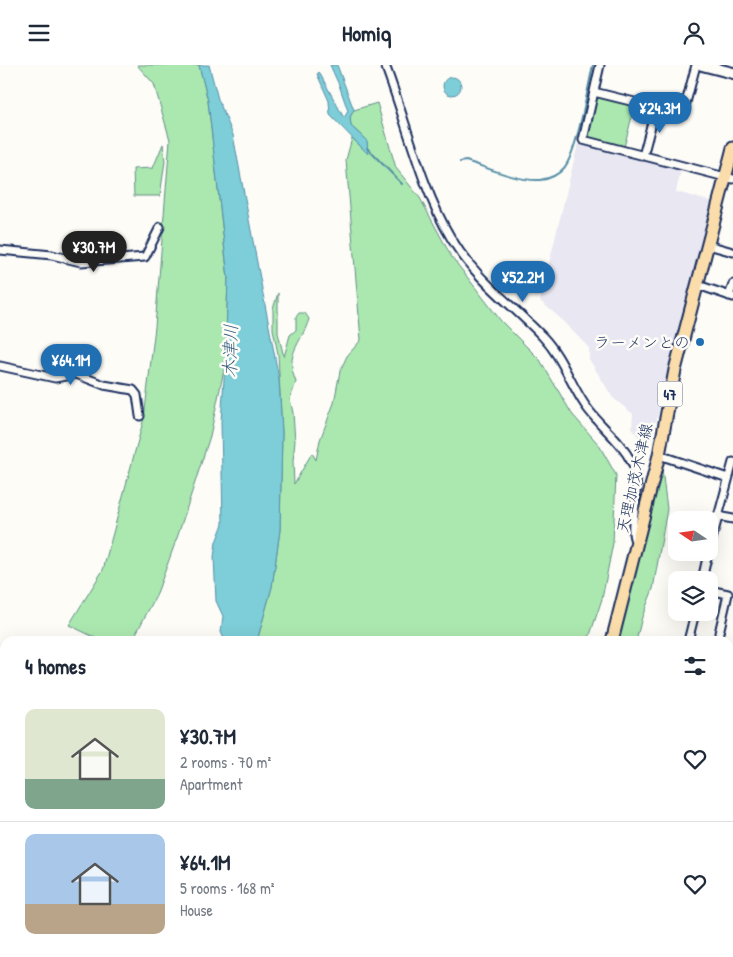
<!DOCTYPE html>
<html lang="en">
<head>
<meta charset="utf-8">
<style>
  :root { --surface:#fff; --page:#f2f2f3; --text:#1f2937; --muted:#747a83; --line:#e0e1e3; --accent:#1f6fb2 }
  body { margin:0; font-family:"Patrick Hand","Klee One",sans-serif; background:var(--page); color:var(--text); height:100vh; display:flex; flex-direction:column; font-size:19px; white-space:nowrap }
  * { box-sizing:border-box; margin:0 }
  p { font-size:16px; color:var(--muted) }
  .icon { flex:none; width:28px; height:28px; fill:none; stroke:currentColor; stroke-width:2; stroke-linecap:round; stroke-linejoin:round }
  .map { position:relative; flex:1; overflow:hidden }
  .drawer { position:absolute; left:0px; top:571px; width:734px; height:321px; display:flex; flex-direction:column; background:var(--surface); border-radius:15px 15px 0 0; box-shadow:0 5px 20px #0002 }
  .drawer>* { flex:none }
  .needle { width:32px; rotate:283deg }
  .tools { position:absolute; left:668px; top:446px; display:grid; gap:10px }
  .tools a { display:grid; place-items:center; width:50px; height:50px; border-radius:10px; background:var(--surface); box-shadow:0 5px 20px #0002; font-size:25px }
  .price { position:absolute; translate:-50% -42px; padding:0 11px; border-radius:18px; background:var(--accent); color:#fff; font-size:16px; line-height:32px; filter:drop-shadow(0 1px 2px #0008) }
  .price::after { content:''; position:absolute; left:50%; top:30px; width:15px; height:11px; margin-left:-8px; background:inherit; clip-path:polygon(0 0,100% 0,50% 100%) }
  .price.active { background:#222; color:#fff }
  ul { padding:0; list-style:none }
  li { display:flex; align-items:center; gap:15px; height:125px; padding:0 25px }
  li+li { border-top:1px solid var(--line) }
  li span { display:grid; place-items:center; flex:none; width:140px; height:100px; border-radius:10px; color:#555 }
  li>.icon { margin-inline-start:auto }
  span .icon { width:60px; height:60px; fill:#fffc; stroke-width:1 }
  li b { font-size:21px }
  h2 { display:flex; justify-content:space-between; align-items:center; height:60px; padding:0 25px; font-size:21px }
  header { display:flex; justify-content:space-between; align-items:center; height:65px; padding:0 25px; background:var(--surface); font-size:22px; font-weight:700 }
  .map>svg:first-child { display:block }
  .built { fill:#e8e7f2 }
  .green { fill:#abe8af; stroke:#638c86 }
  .water { fill:#7dced8; stroke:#568ea7 }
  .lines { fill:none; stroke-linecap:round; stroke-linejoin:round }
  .stream { stroke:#568ea7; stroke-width:2 }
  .river { stroke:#7dced8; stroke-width:12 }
  .street-casing { stroke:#1b2f5e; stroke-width:11 }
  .secondary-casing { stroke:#1b2f5e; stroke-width:14 }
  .primary-casing { stroke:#1b2f5e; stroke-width:15 }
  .street { stroke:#fdfcf7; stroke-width:7 }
  .secondary { stroke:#fdfcf7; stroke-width:10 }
  .primary { stroke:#faddab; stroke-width:11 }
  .poi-dot { fill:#1f6fb2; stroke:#fdfcf7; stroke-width:2 }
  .labels { text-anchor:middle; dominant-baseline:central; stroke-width:5; stroke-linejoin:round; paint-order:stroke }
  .shield { fill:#fdfcf7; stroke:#5f6c8c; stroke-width:1 }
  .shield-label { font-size:15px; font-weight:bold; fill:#1b2f5e }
  .poi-label { font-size:16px; fill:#1b2f5e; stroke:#fdfcf7; text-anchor:end }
  .street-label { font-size:16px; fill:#1b2f5e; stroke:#fdfcf7 }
  .water-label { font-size:18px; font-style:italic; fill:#385f83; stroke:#fdfcf7 }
</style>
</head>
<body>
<header><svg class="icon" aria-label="menu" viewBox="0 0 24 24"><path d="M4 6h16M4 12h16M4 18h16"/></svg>Homiq<svg class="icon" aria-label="person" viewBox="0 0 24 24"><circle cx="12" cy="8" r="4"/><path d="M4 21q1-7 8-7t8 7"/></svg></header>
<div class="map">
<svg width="733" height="892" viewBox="0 0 733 892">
  <rect width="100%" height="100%" fill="#fdfcf7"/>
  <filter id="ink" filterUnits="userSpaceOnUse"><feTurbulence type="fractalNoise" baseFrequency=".02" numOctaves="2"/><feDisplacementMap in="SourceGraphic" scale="10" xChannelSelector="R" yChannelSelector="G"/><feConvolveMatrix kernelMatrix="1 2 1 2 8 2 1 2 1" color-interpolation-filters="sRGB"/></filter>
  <g filter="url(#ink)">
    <!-- built -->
    <path class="built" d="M 578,79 L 681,105 L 676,127 L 711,136 L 656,357 L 653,357 L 647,381 L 632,364 L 633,349 L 613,333 L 589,294 L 589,283 L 559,252 L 540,236 Z"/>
    <!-- green -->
    <path class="green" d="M 137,0 L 199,0 L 208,36 L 228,214 L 225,300 L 210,371 L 178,470 L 156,531 L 132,576 L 92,576 L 94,572 L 69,560 L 103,505 L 144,353 L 155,262 L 170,75 L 154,19 Z
      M 596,31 L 635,40 L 624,82 L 587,72 Z
      M 377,38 L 396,103 L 420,133 L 451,191 L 501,256 L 540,295 L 572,349 L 599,380 L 616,410 L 613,478 L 602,534 L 588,576 L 257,576 L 272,522 L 280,465 L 282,368 L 278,289 L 273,264 L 273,244 L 278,228 L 278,268 L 284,292 L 290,270 L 296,265 L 296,252 L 299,248 L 305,248 L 309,254 C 301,280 284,288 296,317 L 290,334 L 293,348 L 295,376 L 293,396 L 294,419 L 312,388 L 316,395 L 320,375 L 334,338 L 340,306 L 347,291 L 361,275 L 346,95 L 352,73 L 367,88 L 367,76 L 351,61 L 350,52 L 354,45 Z
      M 163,79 L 165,96 L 160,131 L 134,131 L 133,104 L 153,103 Z
      M 662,404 L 667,444 L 653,524 L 642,552 L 636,576 L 618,576 Z
      M 5,586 L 5,637 L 0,644 L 0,590 Z
      M 5,654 L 5,676 L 1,687 L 5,690 L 5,763 L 0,768 L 0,656 Z
      M 109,888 L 288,888 L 283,892 L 105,892 Z
      M 299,888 L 507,888 L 514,892 L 292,892 Z"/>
    <!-- water -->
    <path class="water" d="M 199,0 L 209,0 L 218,34 L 233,70 L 279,314 L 282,368 L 280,465 L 272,522 L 257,576 L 225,576 L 221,567 L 223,551 L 216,536 L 214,492 L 216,477 L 223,459 L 221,357 L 225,300 L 228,213 L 208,36 Z
      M 330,0 L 337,0 L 354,45 L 350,52 L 351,61 L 367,76 L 368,89 L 330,50 L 329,36 L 317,9 L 319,7 L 344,53 L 348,46 L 339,20 Z
      M443 21a9 9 0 1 1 18 0a9 9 0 1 1-18 0Z
      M 47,888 L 109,888 L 105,892 L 44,892 Z"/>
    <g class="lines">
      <!-- stream -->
      <path class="stream" d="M 367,83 L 402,119
        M 460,97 L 466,96 C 488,103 516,116 540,115 C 548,114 558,110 564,103 C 577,87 588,23 593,0"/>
      <!-- river -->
      <path class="river" d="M 729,752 L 733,752
        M 236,892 L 250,888"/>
      <defs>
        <path id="street" d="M 385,0 C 406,55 421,123 451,173 C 475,214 512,239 543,272 C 562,292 570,318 585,340 C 599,361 620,374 632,398 C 644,421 627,459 635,476
          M 600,0 L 583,75 L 733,114
          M 594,27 L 683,49 L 696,0
          M 643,91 L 656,42
          M 708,180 L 733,187
          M 0,185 L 52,190 L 81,197 L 145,192 L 160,162
          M 698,220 L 733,232
          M 729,231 L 733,219
          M 0,301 L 55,313 L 76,309 L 104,320 L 133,325 L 137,330 L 140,351
          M 659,390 L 728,413
          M 717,451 L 733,454
          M 709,485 L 733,397
          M 702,515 L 708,488
          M 709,525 L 728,529 L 719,568
          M 688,576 L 695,548
          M 729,674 L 733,676
          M 729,723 L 733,724
          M 729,862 L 733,865
          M 602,888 L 603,892
          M 667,888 L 672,892
          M 702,892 L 703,888"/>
        <path id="secondary" d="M 702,0 L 733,8"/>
        <path id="primary" d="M 612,576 L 659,390 L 675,305 L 733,83
          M 287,892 L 292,888"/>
      </defs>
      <!-- street casing -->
      <use href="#street" class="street-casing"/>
      <!-- secondary casing -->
      <use href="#secondary" class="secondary-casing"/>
      <!-- primary casing -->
      <use href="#primary" class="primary-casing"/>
      <!-- street -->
      <use href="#street" class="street"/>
      <!-- secondary -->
      <use href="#secondary" class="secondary"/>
      <!-- primary -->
      <use href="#primary" class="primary"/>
    </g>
  </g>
  <!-- markers -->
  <circle class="poi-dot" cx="700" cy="277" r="5"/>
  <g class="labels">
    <!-- shield labels -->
    <rect class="shield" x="657.5" y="316.5" width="25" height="25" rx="4"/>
    <g class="shield-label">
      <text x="670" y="329">47</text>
    </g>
    <!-- poi labels -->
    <g class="poi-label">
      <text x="690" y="277">ラーメンとの</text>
    </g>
    <!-- street labels -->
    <g class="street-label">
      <text transform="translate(634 413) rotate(-77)">天理加茂木津線</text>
    </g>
    <!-- water labels -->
    <g class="water-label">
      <text transform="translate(230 286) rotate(-89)">木津川</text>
    </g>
  </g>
</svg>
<div class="tools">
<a><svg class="needle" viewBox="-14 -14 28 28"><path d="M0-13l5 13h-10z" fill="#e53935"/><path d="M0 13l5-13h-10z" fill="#747a83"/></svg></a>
<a><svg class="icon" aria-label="layers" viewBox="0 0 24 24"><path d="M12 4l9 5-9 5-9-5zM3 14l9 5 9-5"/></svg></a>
</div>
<b class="price" style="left:660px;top:69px">¥24.3M</b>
<b class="price active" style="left:94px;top:208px">¥30.7M</b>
<b class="price" style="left:523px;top:238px">¥52.2M</b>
<b class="price" style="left:71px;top:321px">¥64.1M</b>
<section class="drawer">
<h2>4 homes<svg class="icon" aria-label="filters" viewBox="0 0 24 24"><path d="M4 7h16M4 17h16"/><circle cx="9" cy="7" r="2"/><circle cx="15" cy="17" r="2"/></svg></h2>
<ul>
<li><span style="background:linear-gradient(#dfe7d0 70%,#7fa58c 0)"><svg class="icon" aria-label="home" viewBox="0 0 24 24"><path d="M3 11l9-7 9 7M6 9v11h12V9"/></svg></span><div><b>¥30.7M</b><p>2 rooms · 70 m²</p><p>Apartment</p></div><svg class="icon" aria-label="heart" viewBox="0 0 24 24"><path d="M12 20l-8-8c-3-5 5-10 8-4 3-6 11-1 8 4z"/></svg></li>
<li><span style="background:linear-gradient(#a9c7e8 70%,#b9a48a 0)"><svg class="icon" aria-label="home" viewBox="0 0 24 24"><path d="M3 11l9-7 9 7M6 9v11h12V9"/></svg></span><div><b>¥64.1M</b><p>5 rooms · 168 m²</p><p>House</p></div><svg class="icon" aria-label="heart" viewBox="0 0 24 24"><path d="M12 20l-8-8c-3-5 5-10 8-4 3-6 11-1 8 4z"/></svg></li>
</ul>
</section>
</div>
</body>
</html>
